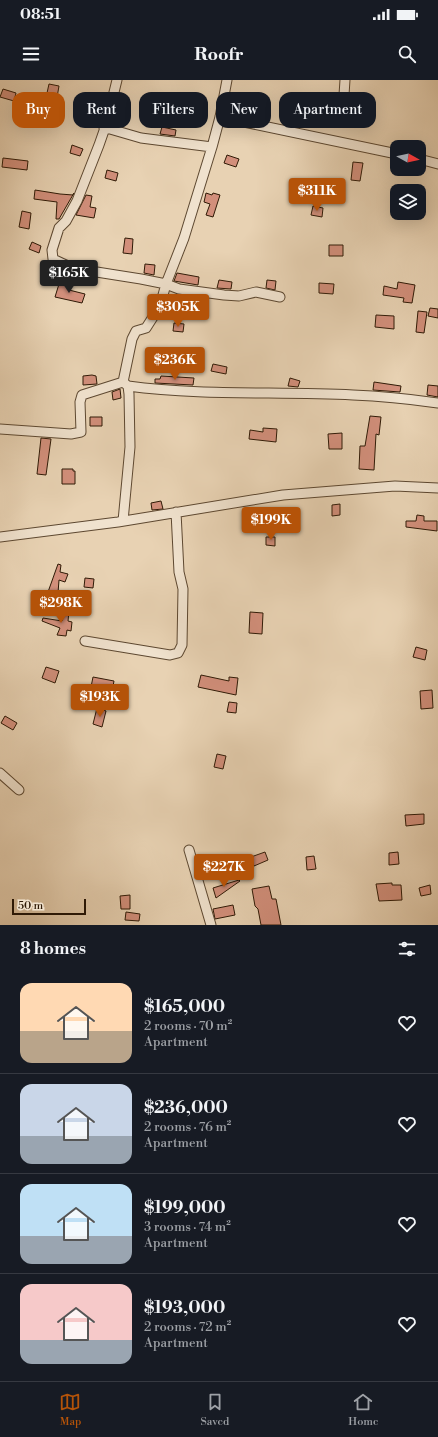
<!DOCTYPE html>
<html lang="en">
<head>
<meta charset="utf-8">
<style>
  :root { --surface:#171b24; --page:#20242c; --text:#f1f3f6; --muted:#9ea1a6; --line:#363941; --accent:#b45309 }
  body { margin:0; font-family:"Libre Bodoni",serif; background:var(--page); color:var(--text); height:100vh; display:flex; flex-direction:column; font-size:15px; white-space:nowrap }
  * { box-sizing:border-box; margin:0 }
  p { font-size:13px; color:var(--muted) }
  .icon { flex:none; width:22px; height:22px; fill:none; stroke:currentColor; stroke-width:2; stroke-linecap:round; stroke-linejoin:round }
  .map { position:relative; height:845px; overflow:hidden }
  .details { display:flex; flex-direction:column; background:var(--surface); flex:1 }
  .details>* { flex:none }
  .banner { position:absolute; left:12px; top:12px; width:414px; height:36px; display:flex; gap:8px }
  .needle { width:26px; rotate:98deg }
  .tools { position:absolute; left:390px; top:60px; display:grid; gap:8px }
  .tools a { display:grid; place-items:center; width:36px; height:36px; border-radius:8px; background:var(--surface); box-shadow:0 4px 16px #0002; font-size:20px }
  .scale { position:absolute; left:12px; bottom:10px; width:74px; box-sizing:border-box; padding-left:4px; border:2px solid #2f1a06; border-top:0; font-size:11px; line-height:14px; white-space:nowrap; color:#2f1a06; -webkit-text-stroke:3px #f0e2ce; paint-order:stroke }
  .price { position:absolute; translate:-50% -34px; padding:0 9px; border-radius:4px; background:var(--accent); color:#fff; font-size:13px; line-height:26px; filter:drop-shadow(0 1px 2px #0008) }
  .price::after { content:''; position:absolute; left:50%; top:24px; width:12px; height:9px; margin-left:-6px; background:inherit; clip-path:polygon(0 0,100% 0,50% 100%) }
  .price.selected { background:#222; color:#fff }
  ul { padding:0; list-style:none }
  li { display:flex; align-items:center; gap:12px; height:100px; padding:0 20px }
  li+li { border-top:1px solid var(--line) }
  li span { display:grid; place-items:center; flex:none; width:112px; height:80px; border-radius:12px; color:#555 }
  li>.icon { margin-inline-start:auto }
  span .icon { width:48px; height:48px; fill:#fffc; stroke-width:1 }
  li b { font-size:17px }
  h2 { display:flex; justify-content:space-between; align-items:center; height:48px; padding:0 20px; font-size:17px }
  .chip { padding:0 14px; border-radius:12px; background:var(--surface); box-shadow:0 4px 16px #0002; font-size:14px; line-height:36px }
  .chip.selected { background:var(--accent); color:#fff }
  .status { display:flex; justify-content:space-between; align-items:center; height:28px; padding:0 20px; background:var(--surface); direction:ltr }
  .status svg { height:11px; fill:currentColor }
  header { display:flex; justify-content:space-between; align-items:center; height:52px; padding:0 20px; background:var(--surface); font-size:18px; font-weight:800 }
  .dock { display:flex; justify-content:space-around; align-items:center; height:56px; border-top:1px solid var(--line); background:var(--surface); font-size:11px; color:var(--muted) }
  .dock a { display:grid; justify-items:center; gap:2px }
  .dock .selected { color:var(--accent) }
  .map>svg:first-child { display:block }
  .building { fill:#d28f7b; stroke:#2f1a06 }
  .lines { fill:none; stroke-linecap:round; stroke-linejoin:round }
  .street-casing { stroke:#5d4831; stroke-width:11 }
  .street { stroke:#f0e2ce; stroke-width:9 }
</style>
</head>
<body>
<div class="status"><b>08:51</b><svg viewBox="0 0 49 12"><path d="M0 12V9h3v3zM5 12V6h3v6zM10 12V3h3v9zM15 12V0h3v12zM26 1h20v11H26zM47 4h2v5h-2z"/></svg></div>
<header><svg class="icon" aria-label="menu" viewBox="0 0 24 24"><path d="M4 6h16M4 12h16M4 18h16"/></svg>Roofr<svg class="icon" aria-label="search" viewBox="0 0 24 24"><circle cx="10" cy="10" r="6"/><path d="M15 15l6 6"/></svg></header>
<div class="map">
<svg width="438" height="845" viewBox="0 0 438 845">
  <rect width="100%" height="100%" fill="#e8d2b3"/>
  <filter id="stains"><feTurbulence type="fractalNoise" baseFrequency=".005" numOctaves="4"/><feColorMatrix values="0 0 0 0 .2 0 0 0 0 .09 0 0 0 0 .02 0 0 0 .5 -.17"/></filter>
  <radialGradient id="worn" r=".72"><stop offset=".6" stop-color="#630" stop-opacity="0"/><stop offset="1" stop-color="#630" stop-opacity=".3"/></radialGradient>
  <!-- building -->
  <path class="building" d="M 49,4 L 59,6 L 56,23 L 54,22 L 51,33 L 43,31 Z
    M 3,9 L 16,13 L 14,21 L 0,17 Z
    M 239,18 L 250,20 L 249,29 L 237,26 Z
    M 307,30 L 325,33 L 322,44 L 317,43 L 316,45 L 308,44 L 309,41 L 305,40 Z
    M 162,47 L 176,50 L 175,56 L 160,54 Z
    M 72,65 L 83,69 L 80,76 L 70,73 Z
    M 227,75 L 239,79 L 236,87 L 224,83 Z
    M 3,78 L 28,81 L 27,90 L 2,87 Z
    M 353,82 L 363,83 L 360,101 L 351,100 Z
    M 107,90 L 118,93 L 116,101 L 105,98 Z
    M 300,99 L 307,100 L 306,110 L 299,110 Z
    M 35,110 L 60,114 L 73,115 L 74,113 L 59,139 L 56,139 L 57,122 L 34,119 Z
    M 206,113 L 212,115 L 213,113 L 220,115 L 213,137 L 206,135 L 210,124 L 204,122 Z
    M 86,115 L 92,116 L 90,127 L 96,128 L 94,138 L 76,135 Z
    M 313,126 L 323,128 L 322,137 L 311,135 Z
    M 22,131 L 31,133 L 29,149 L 19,147 Z
    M 125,158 L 133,159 L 132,174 L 123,173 Z
    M 32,162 L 41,166 L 39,173 L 29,169 Z
    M 329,165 L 343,165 L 343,176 L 329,176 Z
    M 145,184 L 155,185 L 154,195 L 144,193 Z
    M 177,193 L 199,197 L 198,205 L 174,201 Z
    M 219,200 L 232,202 L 231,209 L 217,208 Z
    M 267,200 L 276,201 L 275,210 L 266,208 Z
    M 398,202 L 415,205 L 412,223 L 403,222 L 404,218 L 383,215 L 384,206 L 397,209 Z
    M 319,203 L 334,204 L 333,214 L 319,213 Z
    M 59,204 L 70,207 L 69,210 L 85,214 L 82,223 L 55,217 Z
    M 430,228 L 438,229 L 438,238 L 428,236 Z
    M 418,231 L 427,232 L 424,253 L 416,252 Z
    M 376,235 L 394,236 L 394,249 L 375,247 Z
    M 174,243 L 184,244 L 183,252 L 173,251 Z
    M 213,284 L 227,287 L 226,294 L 211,291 Z
    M 92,295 L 96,296 L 97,304 L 83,305 L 83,296 Z
    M 161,296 L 194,298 L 193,305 L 155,303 L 155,299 L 160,299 Z
    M 290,298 L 300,301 L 298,307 L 288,306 Z
    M 374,302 L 401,306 L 400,312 L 373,310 Z
    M 428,305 L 438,306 L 438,317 L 427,315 Z
    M 120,309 L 121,318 L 113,320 L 112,312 Z
    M 370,336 L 381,337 L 379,355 L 376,354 L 374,390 L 359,389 L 360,366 L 365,366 Z
    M 90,337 L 102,337 L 102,346 L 90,346 Z
    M 263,348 L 277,349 L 276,362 L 249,359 L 250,350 L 263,352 Z
    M 342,353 L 342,369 L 329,369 L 328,354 Z
    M 41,358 L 51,359 L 46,395 L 37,394 Z
    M 62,389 L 73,389 L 73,391 L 75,391 L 75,404 L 62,404 Z
    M 161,421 L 163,429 L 152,430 L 151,423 Z
    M 340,424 L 340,435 L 332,436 L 332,425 Z
    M 417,435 L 424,436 L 424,441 L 437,441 L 437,451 L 406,447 L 406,441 L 416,441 Z
    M 266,457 L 275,457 L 275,466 L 266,465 Z
    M 58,484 L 61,485 L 60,492 L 68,494 L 65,502 L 59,500 L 58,513 L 48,512 Z
    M 85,498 L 94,499 L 93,508 L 84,507 Z
    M 66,530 L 69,531 L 68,541 L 72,542 L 71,551 L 67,550 L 66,556 L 57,555 L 60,548 L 42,541 L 43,538 L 62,541 Z
    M 250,532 L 263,533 L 262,554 L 249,553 Z
    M 416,567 L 427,570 L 425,580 L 413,577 Z
    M 46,587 L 59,591 L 55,603 L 42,598 Z
    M 201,595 L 229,601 L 229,597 L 238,598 L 236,615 L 198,607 Z
    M 93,597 L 114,601 L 112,611 L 91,607 Z
    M 432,610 L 433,628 L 421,629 L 420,611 Z
    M 229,622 L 237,623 L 236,633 L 227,632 Z
    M 97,628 L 106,631 L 102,647 L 93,644 Z
    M 5,636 L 17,643 L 13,650 L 1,643 Z
    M 217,674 L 226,676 L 223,689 L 214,687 Z
    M 424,734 L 424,744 L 406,746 L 405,735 Z
    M 265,772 L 268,780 L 254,786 L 251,777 Z
    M 398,772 L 399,784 L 389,785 L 389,773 Z
    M 314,776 L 316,789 L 307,790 L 306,777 Z
    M 239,800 L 240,801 L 216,818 L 213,808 Z
    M 392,803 L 392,805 L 401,805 L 402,820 L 379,821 L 376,804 Z
    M 430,805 L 431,814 L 421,816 L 419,808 Z
    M 269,806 L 272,819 L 276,819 L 281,845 L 261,845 L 258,829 L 255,826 L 252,809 Z
    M 130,815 L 130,829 L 121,829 L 120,816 Z
    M 233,825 L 235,835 L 215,839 L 213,829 Z
    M 126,832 L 140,834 L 139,841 L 125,840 Z"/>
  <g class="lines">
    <defs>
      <path id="street" d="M 117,0 L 106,45 L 99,65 L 77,121 L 66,141 L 59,148 L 52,170 L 53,179 L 68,186 L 84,190 L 141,199 L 166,204 L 179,209 L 224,215 L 239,216 L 256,212 L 280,217
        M 344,15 L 345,0
        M 220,37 L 397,74
        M 104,49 L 110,49 L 141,58 L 212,67
        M 419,79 L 438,84
        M 128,306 C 203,316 278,311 353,315 C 382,316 410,319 438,323
        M 0,349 L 71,354 L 81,352 L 80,322 L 82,315 L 123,302
        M 123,441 L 130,367 L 129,314 L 128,306 L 123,302 L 132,259 L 136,251 L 146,248 L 160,226 L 166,204 L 184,158 L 212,67 L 220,37 L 227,0
        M 0,457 L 118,442 L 283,415 L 395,406 L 438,408
        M 85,561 L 170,575 L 178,573 L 182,565 L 183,509 L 179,492 L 176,432
        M 0,693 L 19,710
        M 189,770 L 211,845"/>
    </defs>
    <!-- street casing -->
    <use href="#street" class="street-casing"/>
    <!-- street -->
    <use href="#street" class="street"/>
  </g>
  <rect width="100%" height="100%" filter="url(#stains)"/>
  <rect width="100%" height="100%" fill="url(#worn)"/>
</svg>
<div class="tools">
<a><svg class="needle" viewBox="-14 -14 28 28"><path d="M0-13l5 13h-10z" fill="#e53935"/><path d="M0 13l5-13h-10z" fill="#9ea1a6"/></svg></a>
<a><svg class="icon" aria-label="layers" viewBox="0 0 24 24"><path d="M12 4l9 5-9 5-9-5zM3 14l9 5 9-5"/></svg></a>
</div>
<div class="scale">50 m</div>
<b class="price" style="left:317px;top:132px">$311K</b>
<b class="price selected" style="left:69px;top:214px">$165K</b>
<b class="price" style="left:178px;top:248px">$305K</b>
<b class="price" style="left:175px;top:301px">$236K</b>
<b class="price" style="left:271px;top:461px">$199K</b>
<b class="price" style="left:61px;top:544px">$298K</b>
<b class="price" style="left:100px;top:638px">$193K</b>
<b class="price" style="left:224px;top:808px">$227K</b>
<div class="banner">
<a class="chip selected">Buy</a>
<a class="chip">Rent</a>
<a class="chip">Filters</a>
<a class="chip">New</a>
<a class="chip">Apartment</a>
</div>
</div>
<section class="details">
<h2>8 homes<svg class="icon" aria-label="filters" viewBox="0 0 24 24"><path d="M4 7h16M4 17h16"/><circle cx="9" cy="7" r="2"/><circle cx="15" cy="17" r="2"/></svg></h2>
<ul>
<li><span style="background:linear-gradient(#ffd9b3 60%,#b9a48a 0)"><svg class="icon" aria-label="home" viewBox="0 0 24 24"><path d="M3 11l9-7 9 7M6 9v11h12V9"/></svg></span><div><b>$165,000</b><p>2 rooms · 70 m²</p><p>Apartment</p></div><svg class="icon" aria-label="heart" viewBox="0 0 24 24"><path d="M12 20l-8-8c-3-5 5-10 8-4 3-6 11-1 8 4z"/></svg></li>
<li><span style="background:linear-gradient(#c9d6e8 65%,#9aa5b1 0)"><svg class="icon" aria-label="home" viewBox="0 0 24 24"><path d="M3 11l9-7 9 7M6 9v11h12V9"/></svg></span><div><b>$236,000</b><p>2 rooms · 76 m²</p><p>Apartment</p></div><svg class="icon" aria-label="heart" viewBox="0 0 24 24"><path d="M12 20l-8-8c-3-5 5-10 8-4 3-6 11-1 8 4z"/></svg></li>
<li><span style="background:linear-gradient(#bfe0f5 65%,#9aa5b1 0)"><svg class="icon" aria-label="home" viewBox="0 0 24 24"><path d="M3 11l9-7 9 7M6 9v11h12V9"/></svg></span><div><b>$199,000</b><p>3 rooms · 74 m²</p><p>Apartment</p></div><svg class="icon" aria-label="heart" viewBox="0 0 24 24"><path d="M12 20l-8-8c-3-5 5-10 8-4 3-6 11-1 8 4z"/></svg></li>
<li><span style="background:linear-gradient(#f6c9c9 70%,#9aa5b1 0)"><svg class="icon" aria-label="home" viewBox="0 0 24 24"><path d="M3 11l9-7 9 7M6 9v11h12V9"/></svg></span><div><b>$193,000</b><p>2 rooms · 72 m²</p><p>Apartment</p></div><svg class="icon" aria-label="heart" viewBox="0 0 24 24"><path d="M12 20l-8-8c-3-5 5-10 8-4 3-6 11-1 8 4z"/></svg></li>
</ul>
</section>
<nav class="dock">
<a class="selected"><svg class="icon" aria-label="map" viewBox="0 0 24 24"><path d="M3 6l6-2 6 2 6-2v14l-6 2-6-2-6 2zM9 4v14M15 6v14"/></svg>Map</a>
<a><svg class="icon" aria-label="saved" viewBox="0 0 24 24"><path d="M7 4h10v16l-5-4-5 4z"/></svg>Saved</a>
<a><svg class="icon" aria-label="home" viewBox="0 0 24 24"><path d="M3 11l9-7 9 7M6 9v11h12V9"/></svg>Home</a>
</nav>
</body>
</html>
